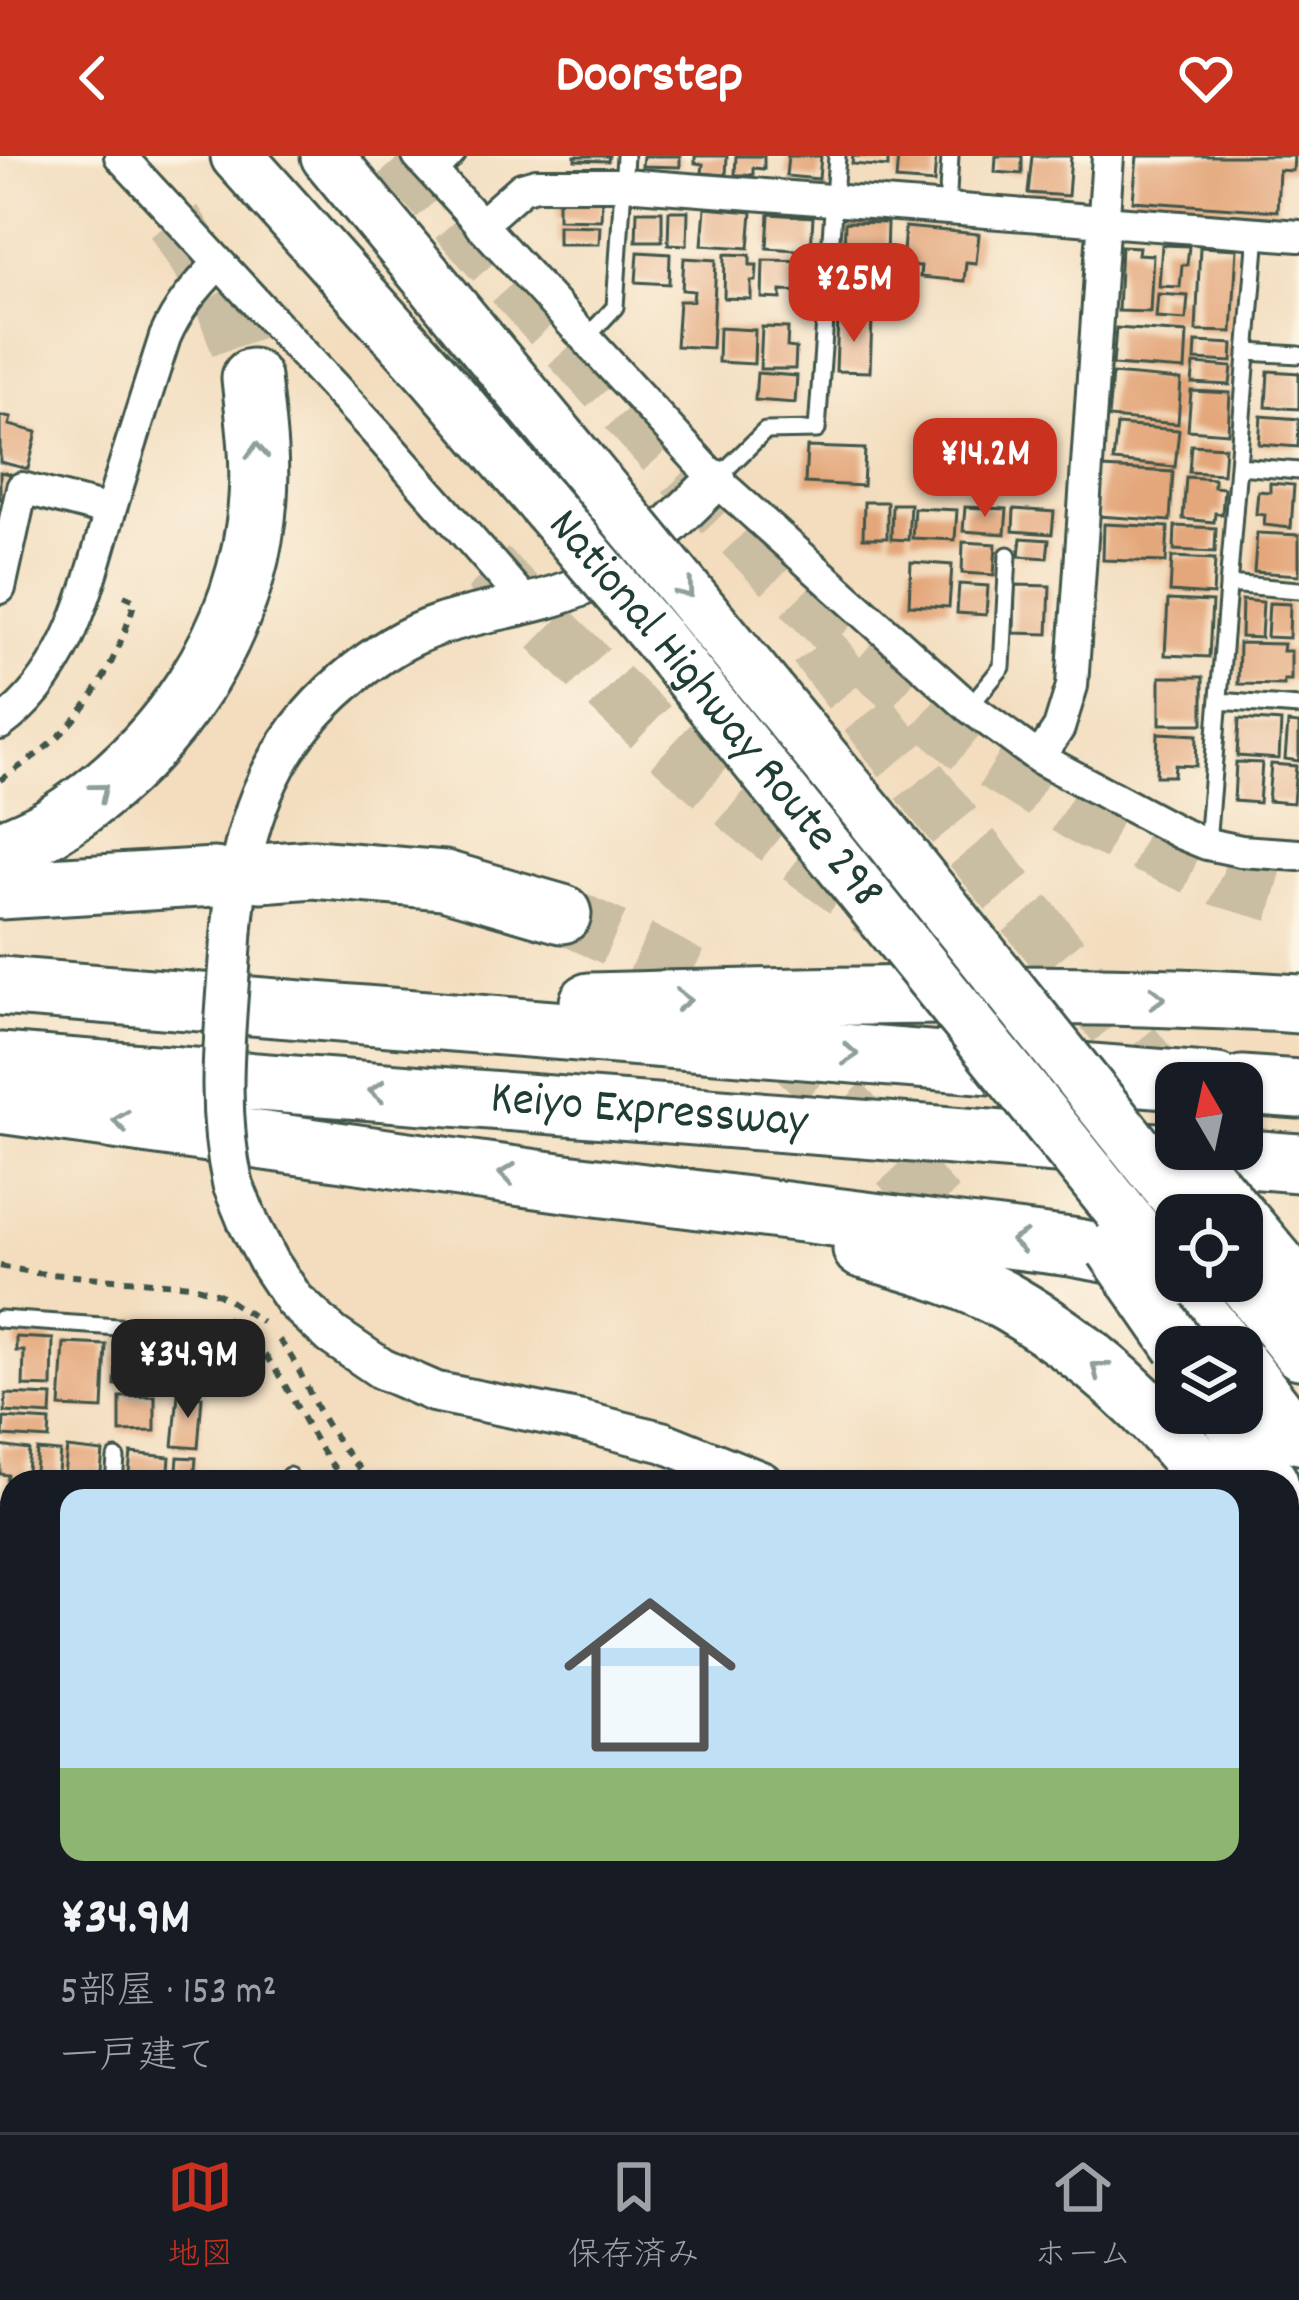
<!DOCTYPE html>
<html lang="ja">
<head>
<meta charset="utf-8">
<style>
  :root { --surface:#171b24; --page:#242831; --text:#f1f3f6; --muted:#9ea1a6; --line:#363941; --accent:#c8321e }
  body { margin:0; font-family:Dekko,"Klee One",sans-serif; background:var(--page); color:var(--text); height:100vh; display:flex; flex-direction:column; font-size:45px; white-space:nowrap }
  * { box-sizing:border-box; margin:0 }
  p { font-size:39px; color:var(--muted) }
  .icon { flex:none; width:66px; height:66px; fill:none; stroke:currentColor; stroke-width:2; stroke-linecap:round; stroke-linejoin:round }
  .map { position:relative; flex:1; overflow:hidden }
  .details { position:absolute; left:0px; top:1314px; width:1299px; height:663px; display:flex; flex-direction:column; background:var(--surface); border-radius:36px 36px 0 0; box-shadow:0 3px 9px #0004 }
  .details>* { flex:none }
  .needle { width:78px; rotate:351deg }
  .buttons { position:absolute; left:1155px; top:906px; display:grid; gap:24px }
  .buttons a { display:grid; place-items:center; width:108px; height:108px; border-radius:24px; background:var(--surface); box-shadow:0 3px 9px #0004; font-size:60px }
  .price { position:absolute; translate:-50% -102px; padding:0 27px; border-radius:24px; background:var(--accent); color:#fff; font-size:39px; line-height:78px; filter:drop-shadow(0 3px 6px #0008) }
  .price::after { content:''; position:absolute; left:50%; top:72px; width:36px; height:27px; margin-left:-18px; background:inherit; clip-path:polygon(0 0,100% 0,50% 100%) }
  .price.selected { background:#222; color:#fff }
  ul { padding:0; list-style:none }
  li { display:grid; align-content:center; gap:24px; height:636px; padding:0 60px }
  li+li { border-top:3px solid var(--line) }
  li span { display:grid; place-items:center; height:372px; border-radius:24px; color:#555 }
  li>.icon { margin-inline-start:auto }
  span .icon { width:216px; height:216px; fill:#fffc; stroke-width:1 }
  li b { font-size:51px }
  header { display:flex; justify-content:space-between; align-items:center; height:156px; padding:0 60px; background:var(--accent); color:#fff; font-size:54px; font-weight:700 }
  .tab-bar { display:flex; justify-content:space-around; align-items:center; height:168px; border-top:3px solid var(--line); background:var(--surface); font-size:33px; color:var(--muted) }
  .tab-bar a { display:grid; justify-items:center; gap:6px }
  .tab-bar .selected { color:var(--accent) }
  .map>svg:first-child { display:block }
  .building { fill:#e4a77c }
  .lines { fill:none; stroke-linecap:round; stroke-linejoin:round }
  .motorway-tunnel { stroke:#c9bda2; stroke-width:57; stroke-dasharray:57 28; stroke-linecap:butt }
  .service-casing { stroke:#3f5549; stroke-width:21 }
  .minor-casing { stroke:#3f5549; stroke-width:36 }
  .tertiary-casing { stroke:#3f5549; stroke-width:45 }
  .trunk-casing { stroke:#3f5549; stroke-width:57 }
  .motorway-casing { stroke:#3f5549; stroke-width:63 }
  .path { stroke:#3f5549; stroke-width:6; stroke-dasharray:9 9; stroke-linecap:butt }
  .service { stroke:#fff; stroke-width:15 }
  .minor { stroke:#fff; stroke-width:30 }
  .tertiary { stroke:#fff; stroke-width:39 }
  .trunk { stroke:#fff; stroke-width:51 }
  .motorway { stroke:#fff; stroke-width:57 }
  .tertiary-bridge-casing { stroke:#3f5549; stroke-width:45; stroke-linecap:butt }
  .trunk-bridge-casing { stroke:#3f5549; stroke-width:57; stroke-linecap:butt }
  .tertiary-bridge { stroke:#fff; stroke-width:39 }
  .trunk-bridge { stroke:#fff; stroke-width:51 }
  .oneway { stroke:#8f9e9a }
  .labels { text-anchor:middle; dominant-baseline:central; stroke-width:9; stroke-linejoin:round; paint-order:stroke }
  .street-label { font-size:48px; fill:#1f3d34; stroke:#fcf5e5 }
</style>
</head>
<body>
<header><svg class="icon" aria-label="back" viewBox="0 0 24 24"><path d="M15 5l-7 7 7 7"/></svg>Doorstep<svg class="icon" aria-label="heart" viewBox="0 0 24 24"><path d="M12 20l-8-8c-3-5 5-10 8-4 3-6 11-1 8 4z"/></svg></header>
<div class="map">
<svg width="1299" height="1976" viewBox="0 0 1299 1976">
  <rect width="100%" height="100%" fill="#fcf5e5"/>
  <filter id="ink" filterUnits="userSpaceOnUse"><feTurbulence type="fractalNoise" baseFrequency=".00833" numOctaves="2"/><feDisplacementMap in="SourceGraphic" scale="24" xChannelSelector="R" yChannelSelector="G"/><feConvolveMatrix kernelMatrix="1 2 1 2 8 2 1 2 1" color-interpolation-filters="sRGB"/></filter>
  <filter id="wash" filterUnits="userSpaceOnUse"><feTurbulence type="fractalNoise" baseFrequency=".004" numOctaves="4" result="noise"/><feDisplacementMap in="SourceGraphic" scale="48" xChannelSelector="R" yChannelSelector="G"/><feGaussianBlur stdDeviation="2.7" result="paint"/><feColorMatrix in="noise" values="0 0 0 0 0 0 0 0 0 0 0 0 0 0 0 0 0 1.4 0 .05"/><feComposite in="paint" operator="in"/></filter>
  <g filter="url(#wash)">
    <rect width="100%" height="100%" fill="#f3ddbe"/>
    <g id="blocks">
      <!-- building -->
      <path class="building" d="M 575,0 L 609,0 L 608,5 L 575,4 Z
        M 643,0 L 680,0 L 680,11 L 642,10 Z
        M 695,0 L 727,0 L 726,19 L 702,17 L 703,8 L 695,7 Z
        M 736,0 L 764,0 L 764,13 L 753,12 L 753,19 L 735,19 Z
        M 788,0 L 821,0 L 819,23 L 786,20 Z
        M 853,0 L 888,0 L 888,11 L 852,8 Z
        M 898,0 L 936,0 L 934,27 L 896,24 Z
        M 996,0 L 1022,0 L 1022,18 L 995,16 Z
        M 1032,0 L 1071,0 L 1068,40 L 1028,37 Z
        M 1137,0 L 1294,0 L 1293,15 L 1279,14 L 1277,55 L 1133,45 Z
        M 558,39 L 602,40 L 601,64 L 558,63 Z
        M 705,52 L 752,56 L 749,92 L 702,89 Z
        M 637,55 L 662,55 L 662,85 L 636,85 Z
        M 669,55 L 688,55 L 687,89 L 668,88 Z
        M 769,58 L 813,61 L 811,95 L 767,92 Z
        M 845,66 L 887,67 L 886,102 L 844,101 Z
        M 558,69 L 600,70 L 599,88 L 558,88 Z
        M 905,71 L 979,78 L 976,107 L 966,106 L 964,125 L 920,121 L 921,110 L 902,109 Z
        M 1162,89 L 1189,90 L 1187,109 L 1182,109 L 1180,131 L 1159,130 Z
        M 1121,90 L 1139,91 L 1138,98 L 1153,99 L 1150,156 L 1118,155 Z
        M 1200,91 L 1237,93 L 1232,176 L 1196,175 Z
        M 638,96 L 670,98 L 669,128 L 636,126 Z
        M 725,98 L 750,99 L 750,109 L 757,109 L 756,125 L 751,125 L 751,143 L 724,142 Z
        M 684,102 L 716,104 L 712,192 L 676,190 L 679,145 L 693,145 L 694,135 L 682,134 Z
        M 763,104 L 813,105 L 812,136 L 781,135 L 781,143 L 762,142 Z
        M 885,126 L 915,127 L 914,154 L 884,153 Z
        M 1158,138 L 1188,140 L 1186,164 L 1156,162 Z
        M 838,162 L 872,163 L 870,216 L 836,215 Z
        M 762,171 L 788,172 L 787,191 L 796,192 L 795,213 L 760,213 Z
        M 719,172 L 755,174 L 754,208 L 718,206 Z
        M 1116,172 L 1187,177 L 1185,214 L 1113,209 Z
        M 1196,186 L 1233,188 L 1232,206 L 1195,204 Z
        M 1194,208 L 1232,211 L 1230,229 L 1192,227 Z
        M 1268,215 L 1299,217 L 1299,253 L 1266,251 Z
        M 757,217 L 797,220 L 795,247 L 755,244 Z
        M 1112,218 L 1181,224 L 1178,268 L 1108,262 Z
        M 1191,235 L 1230,237 L 1228,277 L 1188,274 Z
        M 0,260 L 11,262 L 9,269 L 37,276 L 28,313 L 0,306 Z
        M 1261,260 L 1299,263 L 1298,291 L 1259,288 Z
        M 1117,269 L 1179,274 L 1175,311 L 1113,305 Z
        M 1191,289 L 1225,291 L 1223,318 L 1189,316 Z
        M 807,291 L 865,293 L 863,330 L 805,327 Z
        M 1102,312 L 1173,316 L 1170,365 L 1099,360 Z
        M 0,316 L 10,318 L 4,343 L 0,343 Z
        M 1186,321 L 1214,323 L 1214,331 L 1224,332 L 1222,358 L 1215,357 L 1214,366 L 1183,363 Z
        M 1270,327 L 1294,329 L 1291,372 L 1264,369 L 1265,359 L 1256,358 L 1258,335 L 1270,336 Z
        M 864,346 L 887,346 L 887,382 L 863,382 Z
        M 892,348 L 910,348 L 908,384 L 891,383 Z
        M 965,351 L 1007,353 L 1005,378 L 963,375 Z
        M 914,352 L 957,354 L 955,384 L 912,382 Z
        M 1014,353 L 1054,356 L 1052,378 L 1013,375 Z
        M 1104,368 L 1168,371 L 1166,406 L 1103,404 Z
        M 1175,370 L 1216,372 L 1215,396 L 1174,394 Z
        M 1257,377 L 1299,379 L 1299,419 L 1254,416 Z
        M 1021,382 L 1049,384 L 1047,402 L 1019,400 Z
        M 963,386 L 996,388 L 994,419 L 962,417 Z
        M 1172,401 L 1215,403 L 1213,439 L 1170,436 Z
        M 911,406 L 952,409 L 949,451 L 909,449 Z
        M 959,428 L 988,430 L 986,459 L 957,457 Z
        M 1015,429 L 1050,430 L 1048,478 L 1014,477 Z
        M 1168,444 L 1212,446 L 1209,501 L 1165,499 Z
        M 1242,444 L 1263,446 L 1261,482 L 1241,481 Z
        M 1269,447 L 1290,448 L 1289,482 L 1267,481 Z
        M 1239,487 L 1284,488 L 1283,495 L 1291,495 L 1291,524 L 1284,524 L 1284,529 L 1238,528 Z
        M 1160,521 L 1203,521 L 1203,568 L 1160,568 Z
        M 1239,563 L 1281,566 L 1279,603 L 1237,600 Z
        M 1288,567 L 1299,568 L 1299,605 L 1285,603 Z
        M 1158,577 L 1197,579 L 1196,610 L 1175,609 L 1174,620 L 1156,620 Z
        M 1236,606 L 1262,607 L 1259,647 L 1234,645 Z
        M 1271,608 L 1296,610 L 1293,647 L 1268,645 Z
        M 16,1181 L 53,1183 L 52,1231 L 23,1230 L 24,1195 L 16,1195 Z
        M 64,1187 L 106,1189 L 103,1253 L 60,1251 Z
        M 125,1193 L 160,1194 L 159,1230 L 115,1229 L 116,1200 L 125,1201 Z
        M 169,1198 L 206,1200 L 205,1230 L 168,1228 Z
        M 6,1238 L 52,1240 L 51,1259 L 5,1256 Z
        M 178,1238 L 202,1241 L 198,1292 L 173,1290 Z
        M 155,1240 L 155,1275 L 120,1276 L 120,1241 Z
        M 4,1262 L 50,1265 L 49,1283 L 3,1280 Z
        M 0,1290 L 29,1294 L 26,1326 L 12,1326 L 12,1334 L 6,1333 L 8,1319 L 0,1318 Z
        M 67,1292 L 103,1296 L 100,1326 L 81,1326 L 82,1320 L 64,1318 Z
        M 37,1294 L 60,1296 L 57,1326 L 34,1326 Z
        M 131,1297 L 170,1301 L 168,1326 L 128,1326 Z
        M 178,1301 L 196,1302 L 194,1326 L 176,1326 Z
        M 0,1364 L 12,1364 L 12,1402 L 0,1401 Z
        M 0,1414 L 12,1415 L 12,1453 L 2,1453 Z
        M 2,1481 L 12,1481 L 12,1508 L 0,1508 Z
        M 1287,1962 L 1299,1963 L 1299,1976 L 1208,1976 L 1208,1965 L 1287,1965 Z
        M 1002,1965 L 1032,1965 L 1031,1976 L 1001,1976 Z
        M 1039,1965 L 1066,1965 L 1066,1976 L 1039,1976 Z
        M 1077,1965 L 1103,1965 L 1102,1976 L 1076,1975 Z
        M 1109,1965 L 1190,1965 L 1189,1976 L 1108,1976 Z"/>
    </g>
  </g>
  <g filter="url(#ink)">
    <use href="#blocks" fill-opacity="0" stroke="#3f5549" stroke-width="3"/>
    <g class="lines">
      <!-- motorway-tunnel -->
      <path class="motorway-tunnel" d="M 400,0 L 678,311 L 847,485 L 972,592 L 1087,663 L 1221,722 L 1299,744
        M 174,65 L 221,139 L 251,222
        M 488,412 C 561,485 634,558 712,627 C 808,711 913,784 1022,851
        M 816,490 L 938,650 L 1176,943
        M 562,758 C 624,786 687,813 741,855 C 831,925 905,1016 981,1101"/>
      <defs>
        <path id="service" d="M 437,21 L 457,0
          M 947,55 L 950,0
          M 586,182 L 615,151 L 625,0
          M 1247,196 L 1299,199
          M 1238,310 L 1299,315
          M 717,322 L 765,275 L 817,274 L 837,0
          M 1228,428 L 1299,434
          M 1219,545 L 1299,551
          M 969,551 L 1002,511 L 1008,399
          M 1207,688 L 1257,77
          M 0,1163 L 205,1177
          M 114,1326 L 116,1302
          M 288,1326 L 289,1320
          M 0,1355 L 12,1356"/>
        <path id="minor" d="M 120,0 L 375,275 L 528,449
          M 418,0 L 716,324 L 969,551 L 1039,602 L 1180,677 L 1207,688 L 1241,695 L 1299,699
          M 480,69 L 522,32 L 536,28 L 623,28 L 1299,80
          M 0,432 L 22,332 L 110,355
          M 0,568 C 71,517 88,428 112,349 C 129,293 147,237 165,181 C 178,151 196,131 218,108
          M 1039,602 L 1059,572 L 1072,530 L 1108,0
          M 0,1648 L 12,1648
          M 1287,1873 L 1299,1870
          M 944,1976 L 949,1965"/>
        <path id="tertiary" d="M 232,775 C 240,675 266,592 345,525 C 372,502 405,480 439,469 C 490,452 537,451 588,427 C 638,403 677,363 716,324
          M 233,1029 L 249,1068 L 270,1108 L 294,1144 L 332,1179 L 382,1213 L 435,1236 L 580,1265 L 663,1286 L 762,1326
          M 1287,1781 L 1299,1802"/>
        <path id="trunk" d="M 237,0 L 435,221 L 542,346
          M 327,0 L 584,311
          M 1242,1062 L 1299,1130
          M 1176,1125 L 1228,1191
          M 1242,1125 L 1299,1197
          M 1242,1209 L 1299,1282
          M 1225,1257 L 1272,1326
          M 1287,1349 L 1299,1368"/>
        <g id="motorway">
          <path d="M 0,694 C 17,687 35,680 50,671 C 165,600 249,478 258,342 C 261,302 255,262 251,222"/>
          <path d="M 260,717 L 313,713 L 444,724 L 562,758"/>
          <path d="M 0,734 L 215,721"/>
          <path d="M 0,830 L 1217,927"/>
          <path d="M 589,846 C 825,840 1063,833 1299,848"/>
          <path id="s1" d="M 0,906 L 1299,1007"/>
          <path d="M 1242,929 L 1299,933"/>
          <path d="M 0,948 L 573,1028 L 1071,1091 L 1160,1107"/>
          <path d="M 862,1093 C 912,1107 964,1121 1010,1148 C 1086,1192 1157,1256 1210,1326"/>
          <path d="M 1242,1121 L 1299,1131"/>
          <path d="M 1287,1452 L 1299,1476"/>
        </g>
      </defs>
      <!-- service casing -->
      <use href="#service" class="service-casing"/>
      <!-- minor casing -->
      <use href="#minor" class="minor-casing"/>
      <!-- tertiary casing -->
      <use href="#tertiary" class="tertiary-casing"/>
      <!-- trunk casing -->
      <use href="#trunk" class="trunk-casing"/>
      <!-- motorway casing -->
      <use href="#motorway" class="motorway-casing"/>
      <!-- path -->
      <path class="path" d="M 0,624 C 24,608 48,592 68,571 C 99,538 123,488 135,444 L 119,437
        M 0,1110 L 36,1117 L 191,1129 L 219,1138 L 262,1166
        M 226,1162 C 291,1207 296,1274 347,1326
        M 279,1184 C 297,1205 306,1231 318,1254 C 333,1281 351,1304 372,1326"/>
      <!-- service -->
      <use href="#service" class="service"/>
      <!-- minor -->
      <use href="#minor" class="minor"/>
      <!-- tertiary -->
      <use href="#tertiary" class="tertiary"/>
      <!-- trunk -->
      <use href="#trunk" class="trunk"/>
      <!-- motorway -->
      <use href="#motorway" class="motorway"/>
      <defs>
        <path id="tertiary-bridge" d="M 232,775 C 227,862 214,944 233,1029"/>
        <g id="trunk-bridge">
          <path d="M 584,311 L 874,664 L 1190,1059"/>
          <path id="s2" d="M 542,346 L 661,486 L 1176,1124"/>
          <path d="M 1184,993 L 1239,1059"/>
          <path d="M 1112,1093 L 1180,1191"/>
        </g>
      </defs>
      <!-- tertiary-bridge casing -->
      <use href="#tertiary-bridge" class="tertiary-bridge-casing"/>
      <!-- trunk-bridge casing -->
      <use href="#trunk-bridge" class="trunk-bridge-casing"/>
      <!-- tertiary-bridge -->
      <use href="#tertiary-bridge" class="tertiary-bridge"/>
      <!-- trunk-bridge -->
      <use href="#trunk-bridge" class="trunk-bridge"/>
    </g>
    <!-- one-way arrows -->
    <defs><path id="oneway-chevron" d="M-2-3.5L2.5 0L-2 3.5" fill="none" stroke-width="1.6" stroke-linecap="round" stroke-linejoin="round" transform="scale(3)"/></defs>
    <g class="oneway">
      <use href="#oneway-chevron" transform="translate(257 295) rotate(-92)"/>
      <use href="#oneway-chevron" transform="translate(686 434) rotate(50)"/>
      <use href="#oneway-chevron" transform="translate(100 635) rotate(-39)"/>
      <use href="#oneway-chevron" transform="translate(1157 842) rotate(1)"/>
      <use href="#oneway-chevron" transform="translate(683 844) rotate(-1)"/>
      <use href="#oneway-chevron" transform="translate(850 898) rotate(4)"/>
      <use href="#oneway-chevron" transform="translate(377 935) rotate(-176)"/>
      <use href="#oneway-chevron" transform="translate(121 965) rotate(-172)"/>
      <use href="#oneway-chevron" transform="translate(507 1018) rotate(-172)"/>
      <use href="#oneway-chevron" transform="translate(1019 1085) rotate(-173)"/>
      <use href="#oneway-chevron" transform="translate(1099 1213) rotate(-142)"/>
    </g>
  </g>
  <g class="labels">
    <!-- street labels -->
    <g class="street-label">
      <text stroke="none"><textPath href="#s2" startOffset="270">National Highway Route 298</textPath></text>
      <text stroke="none"><textPath href="#s1" startOffset="651">Keiyo Expressway</textPath></text>
    </g>
  </g>
</svg>
<div class="buttons">
<a><svg class="needle" viewBox="-14 -14 28 28"><path d="M0-13l5 13h-10z" fill="#e53935"/><path d="M0 13l5-13h-10z" fill="#9ea1a6"/></svg></a>
<a><svg class="icon" aria-label="locate" viewBox="0 0 24 24"><circle cx="12" cy="12" r="6"/><path d="M12 2v4M12 18v4M2 12h4M18 12h4"/></svg></a>
<a><svg class="icon" aria-label="layers" viewBox="0 0 24 24"><path d="M12 4l9 5-9 5-9-5zM3 14l9 5 9-5"/></svg></a>
</div>
<b class="price" style="left:854px;top:189px">¥25M</b>
<b class="price" style="left:985px;top:364px">¥14.2M</b>
<b class="price selected" style="left:188px;top:1265px">¥34.9M</b>
<section class="details">
<ul>
<li><span style="background:linear-gradient(#bfe0f5 75%,#8fb573 0)"><svg class="icon" aria-label="home" viewBox="0 0 24 24"><path d="M3 11l9-7 9 7M6 9v11h12V9"/></svg></span><div><b>¥34.9M</b><p>5部屋 · 153 m²</p><p>一戸建て</p></div></li>
</ul>
</section>
</div>
<nav class="tab-bar">
<a class="selected"><svg class="icon" aria-label="map" viewBox="0 0 24 24"><path d="M3 6l6-2 6 2 6-2v14l-6 2-6-2-6 2zM9 4v14M15 6v14"/></svg>地図</a>
<a><svg class="icon" aria-label="saved" viewBox="0 0 24 24"><path d="M7 4h10v16l-5-4-5 4z"/></svg>保存済み</a>
<a><svg class="icon" aria-label="home" viewBox="0 0 24 24"><path d="M3 11l9-7 9 7M6 9v11h12V9"/></svg>ホーム</a>
</nav>
</body>
</html>
